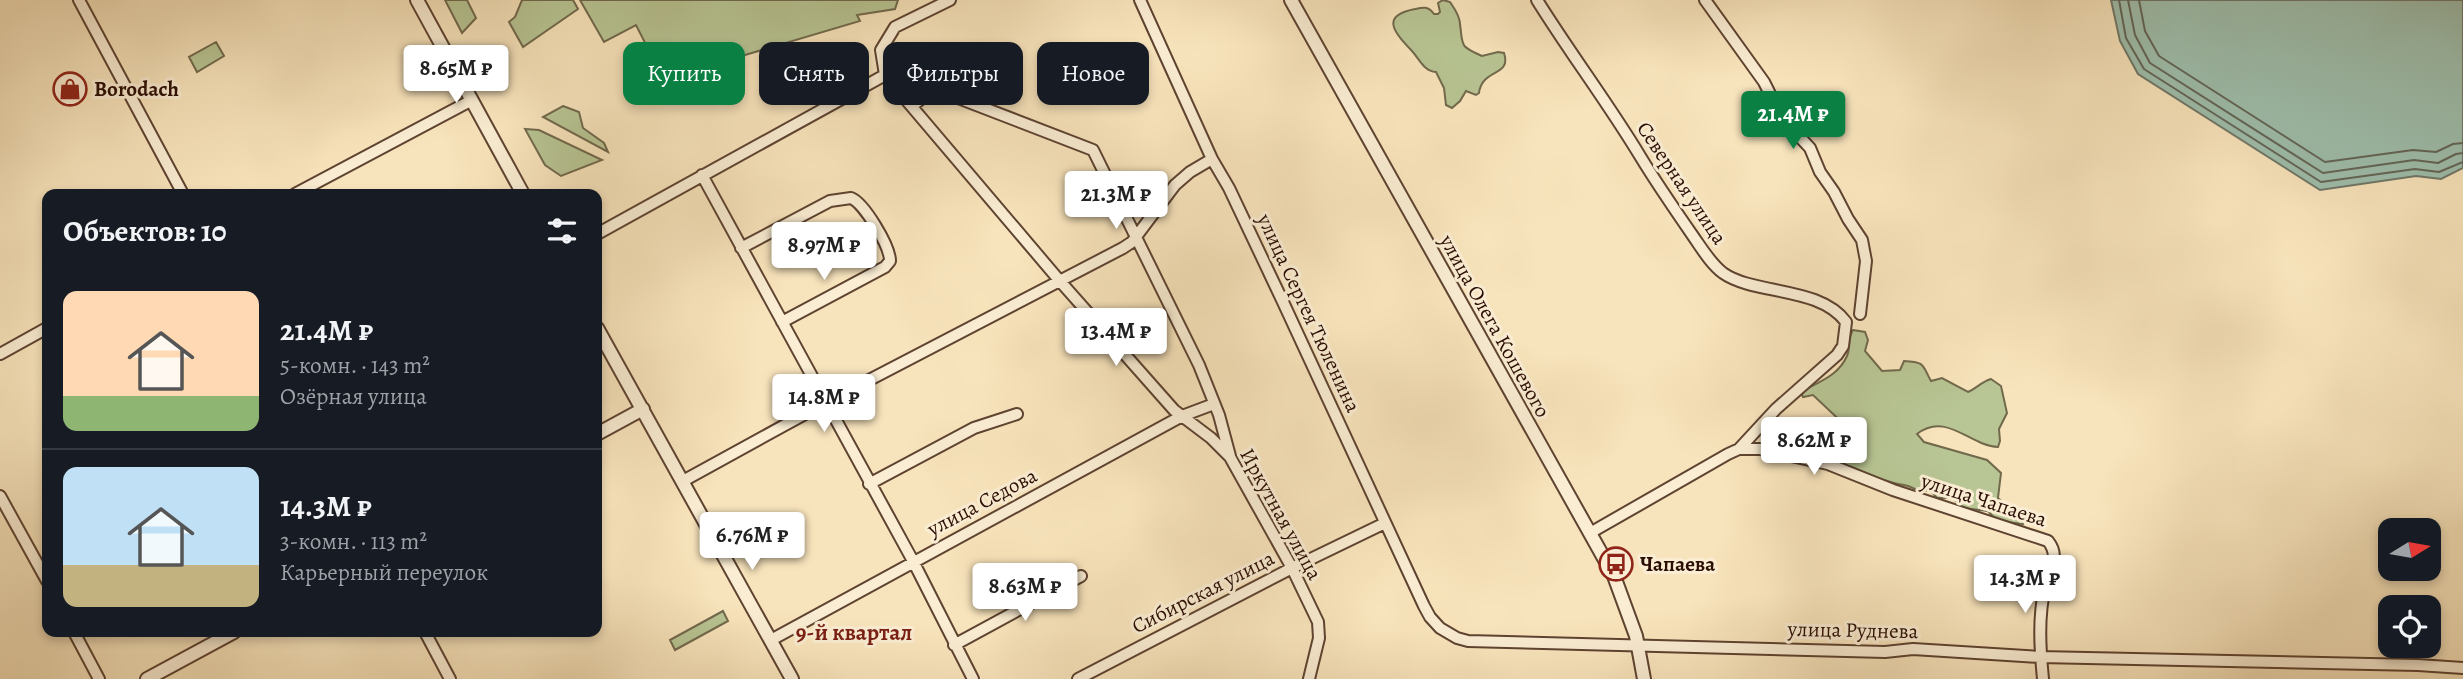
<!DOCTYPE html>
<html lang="ru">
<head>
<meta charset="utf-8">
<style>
  :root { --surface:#171b24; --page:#242831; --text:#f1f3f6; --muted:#9ea1a6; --line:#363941; --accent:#0b8043 }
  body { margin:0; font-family:Alegreya,serif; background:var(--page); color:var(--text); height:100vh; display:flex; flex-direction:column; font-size:26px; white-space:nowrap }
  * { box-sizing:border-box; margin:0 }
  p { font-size:23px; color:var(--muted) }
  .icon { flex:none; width:38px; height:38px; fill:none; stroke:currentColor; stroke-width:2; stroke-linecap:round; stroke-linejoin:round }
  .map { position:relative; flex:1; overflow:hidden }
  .sheet { position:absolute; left:42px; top:189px; width:560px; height:448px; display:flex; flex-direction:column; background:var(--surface); border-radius:14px; box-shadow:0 4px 10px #0003 }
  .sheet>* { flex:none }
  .guide { position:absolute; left:623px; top:42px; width:665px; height:63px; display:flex; gap:14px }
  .needle { width:46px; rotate:79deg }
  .tools { position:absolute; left:2378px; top:518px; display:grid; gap:14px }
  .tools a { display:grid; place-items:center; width:63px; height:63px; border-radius:14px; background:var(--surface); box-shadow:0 4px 10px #0003; font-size:35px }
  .price { position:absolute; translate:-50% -60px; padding:0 16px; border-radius:7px; background:#fff; color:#222; font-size:23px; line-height:46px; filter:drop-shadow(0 2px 4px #0008) }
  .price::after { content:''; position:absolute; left:50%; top:42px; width:21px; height:16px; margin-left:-10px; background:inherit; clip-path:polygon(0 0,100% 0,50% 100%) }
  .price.selected { background:var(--accent); color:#fff }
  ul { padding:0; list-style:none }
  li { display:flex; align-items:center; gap:21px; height:175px; padding:0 21px }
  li+li { border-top:2px solid var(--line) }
  li span { display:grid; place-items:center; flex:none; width:196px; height:140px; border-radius:14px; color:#555 }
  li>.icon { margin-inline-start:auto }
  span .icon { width:84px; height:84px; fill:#fffc; stroke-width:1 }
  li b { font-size:30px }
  h2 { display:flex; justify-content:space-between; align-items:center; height:84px; padding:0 21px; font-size:30px }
  .tag { padding:0 24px; border-radius:14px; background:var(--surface); box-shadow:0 4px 10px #0003; font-size:24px; line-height:63px }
  .tag.selected { background:var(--accent); color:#fff }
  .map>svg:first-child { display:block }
  .green { fill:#b8c594; stroke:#71694c; stroke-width:2 }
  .water { fill:#9ebfad; stroke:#707869; stroke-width:2 }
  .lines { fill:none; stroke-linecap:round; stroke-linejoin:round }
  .shore { stroke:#646658; stroke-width:2 }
  .minor-casing { stroke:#5e4331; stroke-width:14 }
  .tertiary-casing { stroke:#5e4331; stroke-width:16 }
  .minor { stroke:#faedd3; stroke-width:10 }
  .tertiary { stroke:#faedd3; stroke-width:12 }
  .labels { text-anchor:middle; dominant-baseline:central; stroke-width:6; stroke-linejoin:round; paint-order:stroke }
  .poi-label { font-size:21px; font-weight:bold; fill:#2a0d03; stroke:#faedd3; text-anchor:start }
  .street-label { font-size:21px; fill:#2a0d03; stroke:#faedd3 }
  .neighbourhood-label { font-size:23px; font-weight:bold; fill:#7a1f14; stroke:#faedd3 }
</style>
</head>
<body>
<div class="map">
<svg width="2463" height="679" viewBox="0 0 2463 679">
  <rect width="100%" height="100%" fill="#f8e4bc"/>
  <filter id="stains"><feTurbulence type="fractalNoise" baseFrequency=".00286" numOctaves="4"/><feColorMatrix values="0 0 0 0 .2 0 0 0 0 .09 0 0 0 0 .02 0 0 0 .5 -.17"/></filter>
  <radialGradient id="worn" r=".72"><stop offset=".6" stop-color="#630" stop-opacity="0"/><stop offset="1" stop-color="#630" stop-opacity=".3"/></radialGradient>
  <!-- green -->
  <path class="green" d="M 445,0 L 467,0 L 476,18 L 462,33 Z
    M 522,0 L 573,0 L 578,9 L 523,47 L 509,22 L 515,17 Z
    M 580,0 L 898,0 L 895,9 L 857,15 L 860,21 L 745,55 L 695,57 L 661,74 L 636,25 L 604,42 Z
    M 1443,0 L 1450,2 C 1454,8 1460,16 1460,24 C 1463,46 1459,46 1482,56 L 1498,52 L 1504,53 C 1512,77 1482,68 1479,93 L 1476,95 L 1466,91 L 1460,101 L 1452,108 L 1446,105 L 1444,88 L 1436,72 C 1424,71 1420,60 1412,51 C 1395,33 1379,16 1415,9 C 1424,7 1428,6 1434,14 L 1438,14 L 1440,12 L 1438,3 Z
    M 216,42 L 224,56 L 197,72 L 189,57 Z
    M 563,106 L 579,112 L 583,128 L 604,143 L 608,152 L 543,117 Z
    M 525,129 L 539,130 L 602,160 L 561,176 L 545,165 Z
    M 1853,330 L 1865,332 L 1868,340 L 1865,351 L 1882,371 L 1900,370 L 1904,361 C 1926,362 1922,365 1931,381 L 1942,378 L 1968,392 C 1977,388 1981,382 1991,379 L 2001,386 L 2007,413 L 1999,429 L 2000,441 L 1998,447 C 1970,446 1946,411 1917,434 L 1924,442 L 1987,460 L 2001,473 L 1998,498 L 2021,518 L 2023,524 L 1997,521 L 1988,511 L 1963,508 L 1953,498 L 1937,498 L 1930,490 C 1915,493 1916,487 1904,485 C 1880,481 1857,469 1834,460 L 1834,455 L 1859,445 L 1863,436 L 1858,430 L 1848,428 L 1813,395 L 1803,397 L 1802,395 L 1803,391 C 1820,381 1838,376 1847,356 C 1851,347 1847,339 1853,330 Z
    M 723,611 L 728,621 L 675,650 L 670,640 Z"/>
  <!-- water -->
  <path class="water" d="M 2111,0 L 2463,0 L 2463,168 L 2441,179 L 2416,176 L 2320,190 L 2138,74 L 2120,41 Z"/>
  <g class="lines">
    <!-- shore -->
    <path class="shore" d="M 2119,0 L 2126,38 L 2144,69 L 2321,182 L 2415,169 L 2439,172 L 2463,162
      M 2128,0 L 2135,35 L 2150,63 L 2323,173 L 2414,160 L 2438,163 L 2456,154 L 2463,153
      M 2139,0 L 2145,31 L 2159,56 L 2325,162 L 2413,150 L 2436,152 L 2453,144 L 2463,143"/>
    <defs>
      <path id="minor" d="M 79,0 L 183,194
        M 950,0 L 895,27 L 881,50 L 885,75 L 1059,280 L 1174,410 L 1211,438 L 1230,457 L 1292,568 L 1318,622 L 1319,638 L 1309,679
        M 1140,0 L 1212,159 L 1229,188 L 1283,302 L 1424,606 L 1430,617 L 1440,628 L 1457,638 L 1468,641 L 1885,652 L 1913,649 L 2040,657 L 2418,665 L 2463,668
        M 1537,0 C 1570,53 1608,103 1640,156 C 1657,184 1675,210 1693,236 C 1702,249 1711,264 1723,273 C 1754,295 1820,286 1846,322 L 1843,346 L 1837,355 L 1776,409 L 1739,449
        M 1705,0 L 1764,82 L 1782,118 L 1810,148 L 1820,172 L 1834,192 L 1848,219 L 1862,240 L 1866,261 L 1860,314
        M 912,106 L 929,93 L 940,91 L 1093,150 L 1199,365 L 1219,415 L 1230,456
        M 702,175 L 913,561 L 973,679
        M 295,194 L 472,100
        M 597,234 L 885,75
        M 741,248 L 830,201 L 851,198 C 864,203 890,246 890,261 L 885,267 L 782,322
        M 0,354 L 47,328
        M 683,481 L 825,403 L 1123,248 L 1132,242 L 1175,185 L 1190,172 L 1212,159
        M 869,484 L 974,428 L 1017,414
        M 0,496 L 47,581
        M 1590,533 L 1728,454 L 1739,449 L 1760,449 L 1828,464 L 1893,490 L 2048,541 C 2061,557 2049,570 2045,587 C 2038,617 2040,648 2043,679
        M 74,632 L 99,679
        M 425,632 L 450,679
        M 771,640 L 1182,416 L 1214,404
        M 954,645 L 1081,576
        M 1078,679 L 1292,568 L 1385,523"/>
      <path id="tertiary" d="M 417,0 L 523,194
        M 1291,0 L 1614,576 L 1636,636 L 1644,679
        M 597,328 L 792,679
        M 597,434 L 643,409
        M 147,679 L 234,632"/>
    </defs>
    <!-- minor casing -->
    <use href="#minor" class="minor-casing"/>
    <!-- tertiary casing -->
    <use href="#tertiary" class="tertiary-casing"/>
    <!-- minor -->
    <use href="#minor" class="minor"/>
    <!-- tertiary -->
    <use href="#tertiary" class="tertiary"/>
  </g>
  <!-- icons -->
  <defs>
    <symbol id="shop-ring" viewBox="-11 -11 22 22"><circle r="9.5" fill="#faedd3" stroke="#8f2418" stroke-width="1.5"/><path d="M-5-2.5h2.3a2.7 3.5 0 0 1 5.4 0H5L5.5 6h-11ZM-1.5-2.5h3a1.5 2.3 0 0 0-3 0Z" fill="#8f2418"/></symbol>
    <symbol id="bus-ring" viewBox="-11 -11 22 22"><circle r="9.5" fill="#faedd3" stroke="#8f2418" stroke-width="1.5"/><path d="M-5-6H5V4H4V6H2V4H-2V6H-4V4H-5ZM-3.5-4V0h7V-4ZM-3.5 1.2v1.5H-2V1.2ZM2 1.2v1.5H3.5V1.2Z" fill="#8f2418"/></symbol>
  </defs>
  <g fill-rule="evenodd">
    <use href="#shop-ring" x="51" y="70" width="38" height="38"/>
    <use href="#bus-ring" x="1597" y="545" width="38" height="38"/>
  </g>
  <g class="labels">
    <!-- poi labels -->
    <g class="poi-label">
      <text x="94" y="89">Borodach</text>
      <text x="1640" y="564">Чапаева</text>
    </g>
    <!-- street labels -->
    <g class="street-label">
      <text transform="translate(1682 183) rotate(56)">Северная улица</text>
      <text transform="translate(1309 313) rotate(65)">улица Сергея Тюленина</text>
      <text transform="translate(1495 326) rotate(61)">улица Олега Кошевого</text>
      <text transform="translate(1984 500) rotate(18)">улица Чапаева</text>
      <text transform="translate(982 502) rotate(-28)">улица Седова</text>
      <text transform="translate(1281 514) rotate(61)">Иркутная улица</text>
      <text transform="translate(1203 592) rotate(-27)">Сибирская улица</text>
      <text transform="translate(1853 630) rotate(1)">улица Руднева</text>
    </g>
    <!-- neighbourhood labels -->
    <g class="neighbourhood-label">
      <text x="854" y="632">9-й квартал</text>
    </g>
  </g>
  <rect width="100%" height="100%" filter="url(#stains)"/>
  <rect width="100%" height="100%" fill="url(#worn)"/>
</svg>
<div class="tools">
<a><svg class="needle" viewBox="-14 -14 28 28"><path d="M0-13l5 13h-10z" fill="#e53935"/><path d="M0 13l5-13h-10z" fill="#9ea1a6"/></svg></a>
<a><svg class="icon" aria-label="locate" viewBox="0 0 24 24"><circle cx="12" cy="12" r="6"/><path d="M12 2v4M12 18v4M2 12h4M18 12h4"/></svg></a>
</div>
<b class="price" style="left:456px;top:105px">8.65M ₽</b>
<b class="price selected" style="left:1793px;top:151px">21.4M ₽</b>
<b class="price" style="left:1116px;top:231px">21.3M ₽</b>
<b class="price" style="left:824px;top:282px">8.97M ₽</b>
<b class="price" style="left:1116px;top:368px">13.4M ₽</b>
<b class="price" style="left:824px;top:434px">14.8M ₽</b>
<b class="price" style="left:1814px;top:477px">8.62M ₽</b>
<b class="price" style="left:752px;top:572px">6.76M ₽</b>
<b class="price" style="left:2025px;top:615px">14.3M ₽</b>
<b class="price" style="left:1025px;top:623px">8.63M ₽</b>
<div class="guide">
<a class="tag selected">Купить</a>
<a class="tag">Снять</a>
<a class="tag">Фильтры</a>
<a class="tag">Новое</a>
</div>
<section class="sheet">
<h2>Объектов: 10<svg class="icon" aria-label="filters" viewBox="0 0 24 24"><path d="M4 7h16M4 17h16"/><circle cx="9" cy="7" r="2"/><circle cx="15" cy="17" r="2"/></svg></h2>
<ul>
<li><span style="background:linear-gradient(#ffd9b3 75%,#8fb573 0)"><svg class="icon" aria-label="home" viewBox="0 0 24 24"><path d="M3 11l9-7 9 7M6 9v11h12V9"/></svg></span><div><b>21.4M ₽</b><p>5-комн. · 143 m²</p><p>Озёрная улица</p></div></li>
<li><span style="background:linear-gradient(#bfe0f5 70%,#c2b280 0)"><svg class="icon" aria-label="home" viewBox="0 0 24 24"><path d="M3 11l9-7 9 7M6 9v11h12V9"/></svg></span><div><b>14.3M ₽</b><p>3-комн. · 113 m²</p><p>Карьерный переулок</p></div></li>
</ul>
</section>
</div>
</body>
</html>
